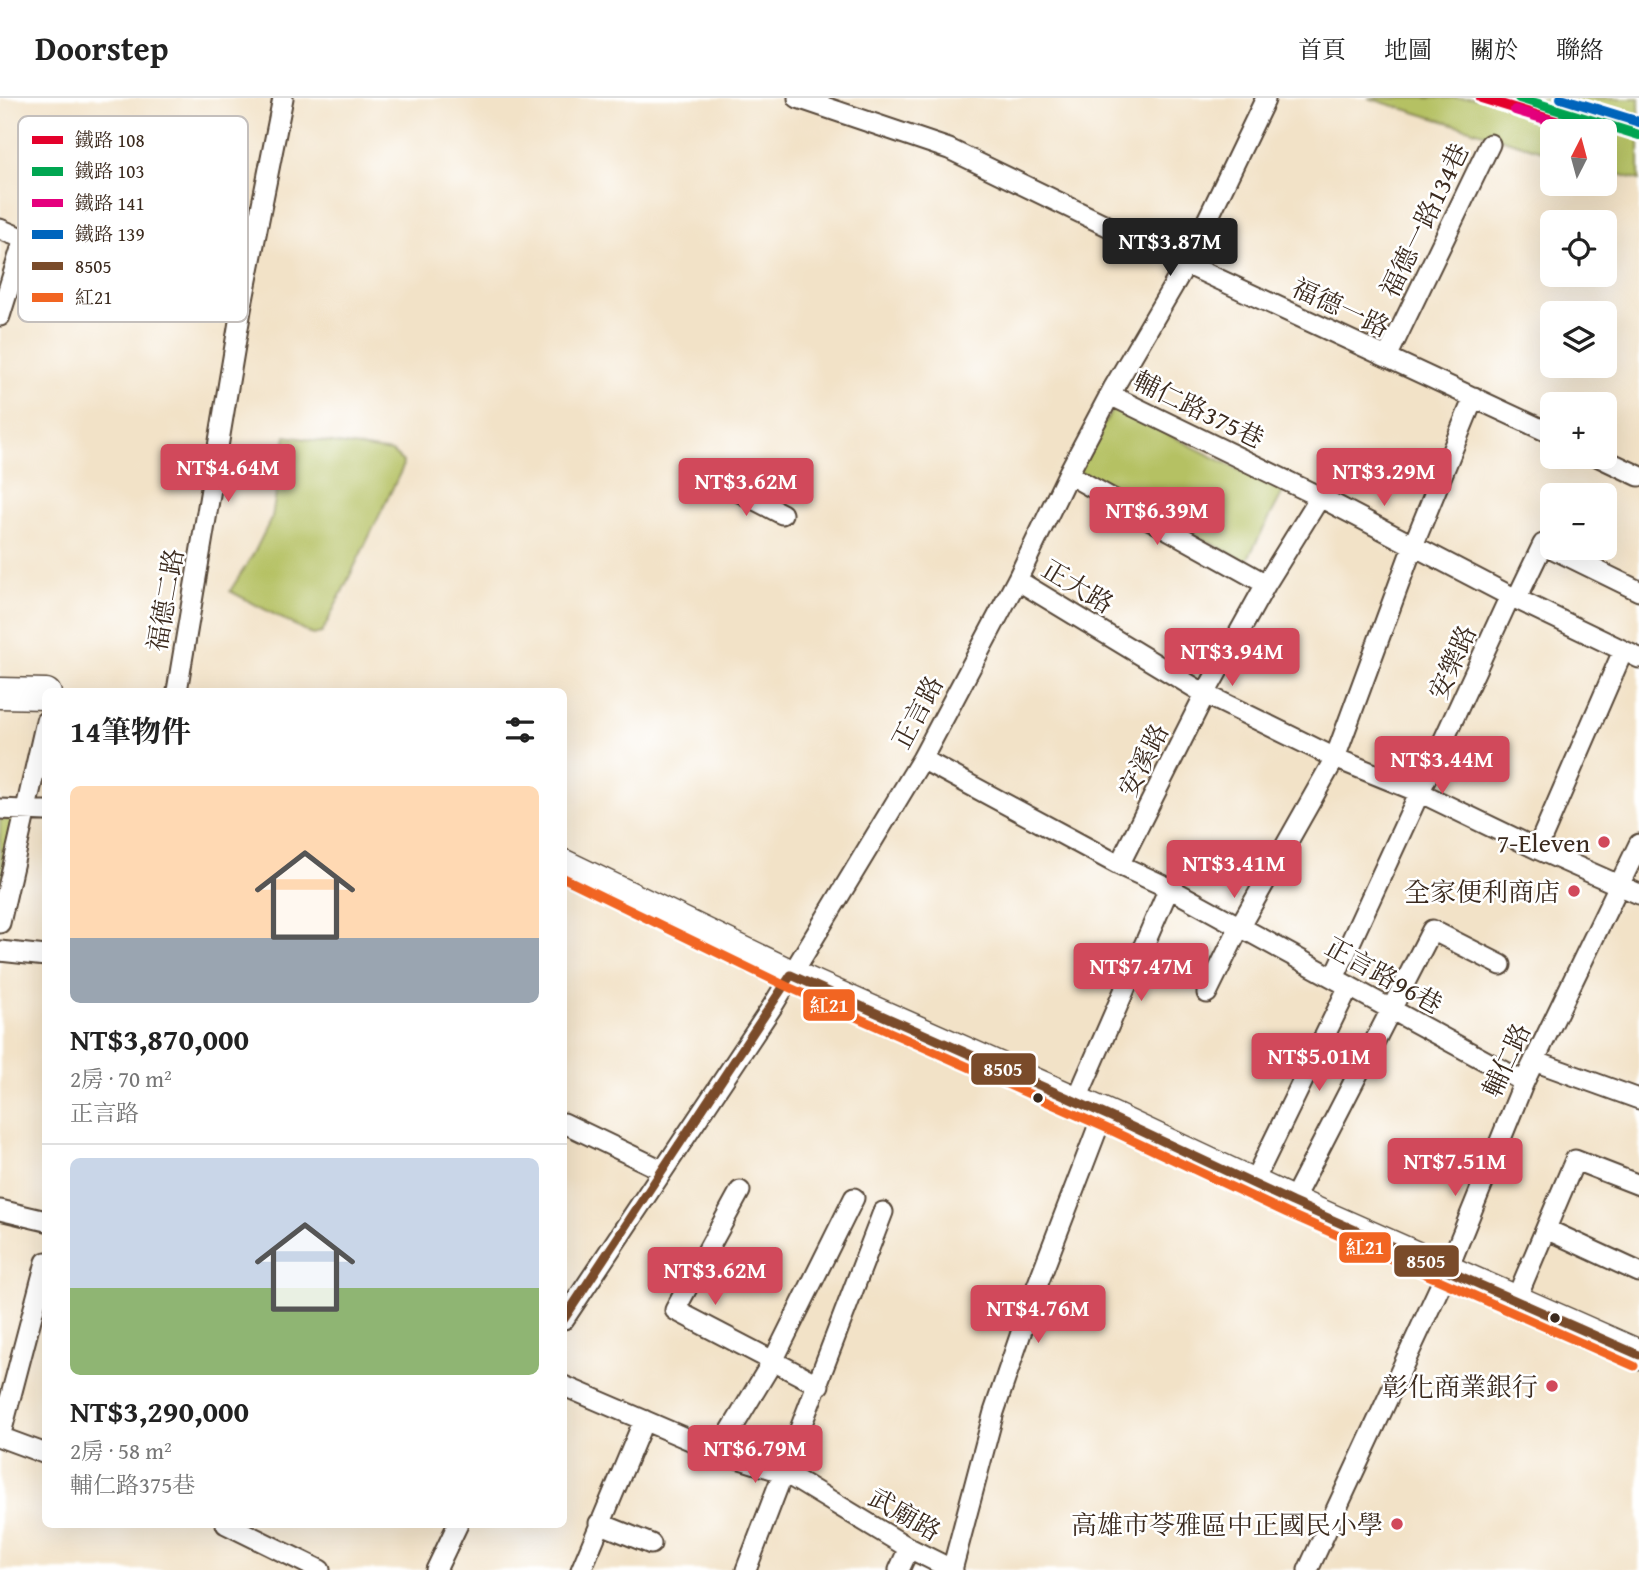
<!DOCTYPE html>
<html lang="zh-TW">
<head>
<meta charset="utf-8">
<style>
  :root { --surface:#fff; --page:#f2f2f2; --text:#222; --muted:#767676; --line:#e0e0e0; --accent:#d1495b }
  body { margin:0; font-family:"Gentium Book Plus","Noto Serif TC",serif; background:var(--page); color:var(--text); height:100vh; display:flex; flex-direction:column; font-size:26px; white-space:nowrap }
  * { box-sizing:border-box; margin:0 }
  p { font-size:23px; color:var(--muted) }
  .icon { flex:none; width:38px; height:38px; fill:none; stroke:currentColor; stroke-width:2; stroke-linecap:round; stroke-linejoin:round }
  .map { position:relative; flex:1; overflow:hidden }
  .drawer { position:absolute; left:42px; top:590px; width:525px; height:840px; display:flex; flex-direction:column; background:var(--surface); border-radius:10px; box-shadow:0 7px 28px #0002 }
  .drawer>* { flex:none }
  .needle { width:46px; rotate:6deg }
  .tools { position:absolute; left:1540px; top:21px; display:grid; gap:14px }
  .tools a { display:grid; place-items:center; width:77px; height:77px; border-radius:10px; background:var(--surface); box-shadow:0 7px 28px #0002; font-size:35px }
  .price { position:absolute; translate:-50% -60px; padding:0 16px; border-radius:7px; background:var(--accent); color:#fff; font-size:23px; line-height:46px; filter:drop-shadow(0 2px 4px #0008) }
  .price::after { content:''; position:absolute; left:50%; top:42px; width:21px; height:16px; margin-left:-10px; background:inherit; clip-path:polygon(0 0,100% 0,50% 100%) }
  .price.active { background:#222; color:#fff }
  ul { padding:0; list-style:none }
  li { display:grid; align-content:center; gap:14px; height:371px; padding:0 28px }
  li+li { border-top:2px solid var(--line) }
  li span { display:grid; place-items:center; height:217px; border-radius:10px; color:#555 }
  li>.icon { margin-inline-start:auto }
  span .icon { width:126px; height:126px; fill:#fffc; stroke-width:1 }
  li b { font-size:30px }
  h2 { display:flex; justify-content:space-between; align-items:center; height:84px; padding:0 28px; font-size:30px }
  header { display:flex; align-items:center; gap:42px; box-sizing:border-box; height:98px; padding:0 35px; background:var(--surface); border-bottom:2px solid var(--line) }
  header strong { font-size:33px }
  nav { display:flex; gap:38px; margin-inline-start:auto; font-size:24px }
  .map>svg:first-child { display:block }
  .green { fill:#b5c163; stroke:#787640; stroke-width:2 }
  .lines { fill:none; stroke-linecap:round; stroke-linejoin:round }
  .street-casing { stroke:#564637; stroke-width:23 }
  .primary-casing { stroke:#564637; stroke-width:33 }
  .street { stroke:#fff; stroke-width:19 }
  .primary { stroke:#fff; stroke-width:30 }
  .bus-1-casing { stroke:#fff; stroke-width:14 }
  .bus-2-casing { stroke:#fff; stroke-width:14 }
  .bus-1 { stroke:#7a4b2a; stroke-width:9 }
  .bus-2 { stroke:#f26522; stroke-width:9 }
  .rail-1-casing { stroke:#fff; stroke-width:16 }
  .rail-2-casing { stroke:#fff; stroke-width:16 }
  .rail-3-casing { stroke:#fff; stroke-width:16 }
  .rail-4-casing { stroke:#fff; stroke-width:16 }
  .rail-1 { stroke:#e4002b; stroke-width:10 }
  .rail-2 { stroke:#00a651; stroke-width:10 }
  .rail-3 { stroke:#e5007d; stroke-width:10 }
  .rail-4 { stroke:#0065bd; stroke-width:10 }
  .poi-dot { fill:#d1495b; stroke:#fff; stroke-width:2.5 }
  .bus-dot { fill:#3b2a1e; stroke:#fff; stroke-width:2.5 }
  .labels { text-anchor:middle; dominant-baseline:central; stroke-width:5; stroke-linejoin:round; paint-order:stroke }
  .street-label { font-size:26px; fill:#3b2a1e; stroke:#fff }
  .poi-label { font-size:26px; fill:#3b2a1e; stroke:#fff; text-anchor:end }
  .key { fill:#fff; stroke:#c4bfbc; stroke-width:2 }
  .key-label { font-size:19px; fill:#3b2a1e }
  .line-badge { stroke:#fff; stroke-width:2.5 }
  .badge-label { font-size:19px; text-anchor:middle; font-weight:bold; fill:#fff }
</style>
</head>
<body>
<header>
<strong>Doorstep</strong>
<nav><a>首頁</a><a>地圖</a><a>關於</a><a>聯絡</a></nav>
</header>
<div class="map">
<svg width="1639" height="1472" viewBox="0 0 1639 1472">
  <rect width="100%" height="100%" fill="#fff"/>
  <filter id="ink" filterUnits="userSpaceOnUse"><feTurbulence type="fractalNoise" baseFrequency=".0143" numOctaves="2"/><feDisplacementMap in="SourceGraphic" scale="14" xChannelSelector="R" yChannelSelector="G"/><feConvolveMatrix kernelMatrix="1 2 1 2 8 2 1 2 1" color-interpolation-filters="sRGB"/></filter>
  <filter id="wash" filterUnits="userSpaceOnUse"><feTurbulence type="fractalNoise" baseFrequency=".00686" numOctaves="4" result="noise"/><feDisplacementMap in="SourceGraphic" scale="28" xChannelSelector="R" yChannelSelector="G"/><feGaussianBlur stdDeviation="1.57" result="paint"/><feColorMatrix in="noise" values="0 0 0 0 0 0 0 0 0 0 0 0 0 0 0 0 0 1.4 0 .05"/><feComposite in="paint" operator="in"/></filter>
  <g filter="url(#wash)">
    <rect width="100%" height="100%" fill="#f2e2c7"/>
    <!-- green -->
    <path class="green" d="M 1368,0 L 1639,0 L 1639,82 L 1605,72 L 1605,33 L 1552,33 L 1552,56 Z
      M 1114,309 L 1283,394 L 1246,464 L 1077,372 Z
      M 286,338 L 392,354 L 403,364 L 402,371 L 322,535 L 313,537 L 230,493 L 254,455 L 272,419 Z
      M 0,721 L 17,722 L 0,796 Z"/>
  </g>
  <g filter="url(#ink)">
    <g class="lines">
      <defs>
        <path id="street" d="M 798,0 L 949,51 L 1186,166 L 1552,336
          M 0,131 L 24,141 L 241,212
          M 0,218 L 24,141
          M 1387,259 L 1490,46
          M 1110,297 L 1320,399 L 1510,498 L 1639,560
          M 1599,359 L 1639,378
          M 1068,376 L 1266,486
          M 728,388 L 782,416
          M 1017,482 L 1205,596 L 1335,660 L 1421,695 L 1537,751 L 1639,796
          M 1517,500 L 1543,446 L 1639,493
          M 177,593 L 241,212 L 283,0
          M 922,661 L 1119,767 L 1169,790 L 1524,984
          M 0,711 L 46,713
          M 1537,751 L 1623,553
          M 1119,767 L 1205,596 L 1266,486 L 1320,399
          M 0,825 L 46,623
          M 0,853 L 46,858
          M 1334,880 L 1510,498
          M 1207,895 L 1240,828 L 1335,660 L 1413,448 L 1474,299
          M 1534,963 L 1639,1001
          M 1076,1003 L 1169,790
          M 564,1025 L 662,1072
          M 1253,1085 L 1349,888
          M 740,1093 L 675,1212 L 819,1287
          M 1292,1104 L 1432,832 L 1501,867
          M 0,1112 L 46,1123
          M 1546,1131 L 1639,1174
          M 1516,1201 L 1575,1062 L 1639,1087
          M 564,1221 L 772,909 L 922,661 L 1017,482 L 1068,376 L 1114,289 L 1186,166 L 1265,2
          M 564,1288 L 718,1354 L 785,1375 L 909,1450 L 953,1472
          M 0,1339 L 46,1164
          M 0,1339 L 46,1356
          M 718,1354 L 774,1261 L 854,1100
          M 599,1425 L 651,1446
          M 226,1426 L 320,1472
          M 436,1472 L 458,1426
          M 581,1472 L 644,1322
          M 746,1472 L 883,1114
          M 899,1472 L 909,1450
          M 952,1472 L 994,1314 L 1037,1188 L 1103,1016
          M 1308,1472 L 1448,1171 L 1524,984 L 1639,746"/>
        <path id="primary" d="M 0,595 L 46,596
          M 564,767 L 791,877 L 1111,1019 L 1292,1104 L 1639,1257"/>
      </defs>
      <!-- street casing -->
      <use href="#street" class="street-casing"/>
      <!-- primary casing -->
      <use href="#primary" class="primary-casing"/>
      <!-- street -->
      <use href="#street" class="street"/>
      <!-- primary -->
      <use href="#primary" class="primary"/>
      <defs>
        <path id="bus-1" d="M 791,877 L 1111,1019 L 1292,1104 L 1639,1257
          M 564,1221 L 791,877"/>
        <path id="bus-2" d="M 564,780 L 786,888 L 1106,1030 L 1287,1115 L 1634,1268"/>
      </defs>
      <!-- bus-1 casing -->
      <use href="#bus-1" class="bus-1-casing"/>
      <!-- bus-2 casing -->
      <use href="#bus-2" class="bus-2-casing"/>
      <!-- bus-1 -->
      <use href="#bus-1" class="bus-1"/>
      <!-- bus-2 -->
      <use href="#bus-2" class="bus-2"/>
      <defs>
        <path id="rail-1" d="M 1481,0 L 1588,33"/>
        <path id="rail-2" d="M 1519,0 L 1639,37"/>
        <path id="rail-3" d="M 1515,12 L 1585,33"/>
        <path id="rail-4" d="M 1561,0 L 1639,24"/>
      </defs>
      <!-- rail-1 casing -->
      <use href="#rail-1" class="rail-1-casing"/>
      <!-- rail-2 casing -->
      <use href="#rail-2" class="rail-2-casing"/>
      <!-- rail-3 casing -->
      <use href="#rail-3" class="rail-3-casing"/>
      <!-- rail-4 casing -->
      <use href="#rail-4" class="rail-4-casing"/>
      <!-- rail-1 -->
      <use href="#rail-1" class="rail-1"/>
      <!-- rail-2 -->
      <use href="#rail-2" class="rail-2"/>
      <!-- rail-3 -->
      <use href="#rail-3" class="rail-3"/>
      <!-- rail-4 -->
      <use href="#rail-4" class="rail-4"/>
    </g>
  </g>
  <!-- markers -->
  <g class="poi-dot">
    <circle cx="1604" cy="744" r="7"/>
    <circle cx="1574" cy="793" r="7"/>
    <circle cx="1552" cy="1288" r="7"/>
    <circle cx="1397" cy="1426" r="7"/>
  </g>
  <g class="bus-dot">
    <circle cx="1038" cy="1000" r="6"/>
    <circle cx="1555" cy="1220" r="6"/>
  </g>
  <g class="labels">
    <!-- street labels -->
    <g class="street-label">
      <text transform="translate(1424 122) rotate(-64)">福德一路134巷</text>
      <text transform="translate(1341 209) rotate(25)">福德一路</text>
      <text transform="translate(1199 311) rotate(26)">輔仁路375巷</text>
      <text transform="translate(1078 488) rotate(31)">正大路</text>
      <text transform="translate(165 502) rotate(-80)">福德二路</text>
      <text transform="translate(1452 564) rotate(-66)">安樂路</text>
      <text transform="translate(917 614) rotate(-62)">正言路</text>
      <text transform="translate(1143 662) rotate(-63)">安溪路</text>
      <text transform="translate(1384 877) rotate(29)">正言路96巷</text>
      <text transform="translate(1506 962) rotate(-65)">輔仁路</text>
      <text transform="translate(905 1416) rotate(30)">武廟路</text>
    </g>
    <!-- poi labels -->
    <g class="poi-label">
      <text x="1590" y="744">7-Eleven</text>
      <text x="1560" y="793">全家便利商店</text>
      <text x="1538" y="1288">彰化商業銀行</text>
      <text x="1383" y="1426">高雄市苓雅區中正國民小學</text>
    </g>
  </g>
  <!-- legend -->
  <rect x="18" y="18" width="230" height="206" rx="10" class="key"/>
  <rect x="32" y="38" width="31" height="8" fill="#e4002b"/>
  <rect x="32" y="69" width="31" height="9" fill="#00a651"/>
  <rect x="32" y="101" width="31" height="8" fill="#e5007d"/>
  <rect x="32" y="132" width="31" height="9" fill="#0065bd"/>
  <rect x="32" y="164" width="31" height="8" fill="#7a4b2a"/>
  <rect x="32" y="195" width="31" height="9" fill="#f26522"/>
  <g class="key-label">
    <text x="75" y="49">鐵路 108</text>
    <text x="75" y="80">鐵路 103</text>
    <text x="75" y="112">鐵路 141</text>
    <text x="75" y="143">鐵路 139</text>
    <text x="75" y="175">8505</text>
    <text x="75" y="206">紅21</text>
  </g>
  <g class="line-badge">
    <rect x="802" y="890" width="54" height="34" rx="7" fill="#f26522"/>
    <rect x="970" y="954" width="67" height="34" rx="7" fill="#7a4b2a"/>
    <rect x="1338" y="1133" width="54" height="33" rx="7" fill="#f26522"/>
    <rect x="1393" y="1146" width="67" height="34" rx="7" fill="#7a4b2a"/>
  </g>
  <g class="badge-label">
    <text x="829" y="914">紅21</text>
    <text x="1003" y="978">8505</text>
    <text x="1365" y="1156">紅21</text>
    <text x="1426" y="1170">8505</text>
  </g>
</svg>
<div class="tools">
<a><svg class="needle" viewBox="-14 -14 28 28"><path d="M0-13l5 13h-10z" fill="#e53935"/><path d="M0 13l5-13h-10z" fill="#767676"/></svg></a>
<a><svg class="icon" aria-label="locate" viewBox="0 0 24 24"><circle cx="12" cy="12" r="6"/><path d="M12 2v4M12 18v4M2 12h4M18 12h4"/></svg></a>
<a><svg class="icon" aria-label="layers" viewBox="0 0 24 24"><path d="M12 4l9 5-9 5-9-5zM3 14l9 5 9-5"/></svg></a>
<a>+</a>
<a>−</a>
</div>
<b class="price active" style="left:1170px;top:180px">NT$3.87M</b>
<b class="price" style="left:228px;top:406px">NT$4.64M</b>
<b class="price" style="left:1384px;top:410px">NT$3.29M</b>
<b class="price" style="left:746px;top:420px">NT$3.62M</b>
<b class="price" style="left:1157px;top:449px">NT$6.39M</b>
<b class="price" style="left:1232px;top:590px">NT$3.94M</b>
<b class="price" style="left:1442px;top:698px">NT$3.44M</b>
<b class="price" style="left:1234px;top:802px">NT$3.41M</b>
<b class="price" style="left:1141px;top:905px">NT$7.47M</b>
<b class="price" style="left:1319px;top:995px">NT$5.01M</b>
<b class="price" style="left:1455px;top:1100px">NT$7.51M</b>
<b class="price" style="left:715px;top:1209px">NT$3.62M</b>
<b class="price" style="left:1038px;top:1247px">NT$4.76M</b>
<b class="price" style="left:755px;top:1387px">NT$6.79M</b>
<section class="drawer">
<h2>14筆物件<svg class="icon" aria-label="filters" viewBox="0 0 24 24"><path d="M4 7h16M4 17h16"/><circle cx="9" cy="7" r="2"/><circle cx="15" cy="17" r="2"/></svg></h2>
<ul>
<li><span style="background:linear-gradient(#ffd9b3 70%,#9aa5b1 0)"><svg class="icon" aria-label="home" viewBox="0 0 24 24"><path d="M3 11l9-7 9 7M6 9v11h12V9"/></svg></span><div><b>NT$3,870,000</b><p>2房 · 70 m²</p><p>正言路</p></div></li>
<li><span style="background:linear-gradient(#c9d6e8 60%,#8fb573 0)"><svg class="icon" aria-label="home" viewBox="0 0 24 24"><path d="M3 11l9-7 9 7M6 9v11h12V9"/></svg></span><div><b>NT$3,290,000</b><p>2房 · 58 m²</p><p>輔仁路375巷</p></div></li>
</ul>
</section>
</div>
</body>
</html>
